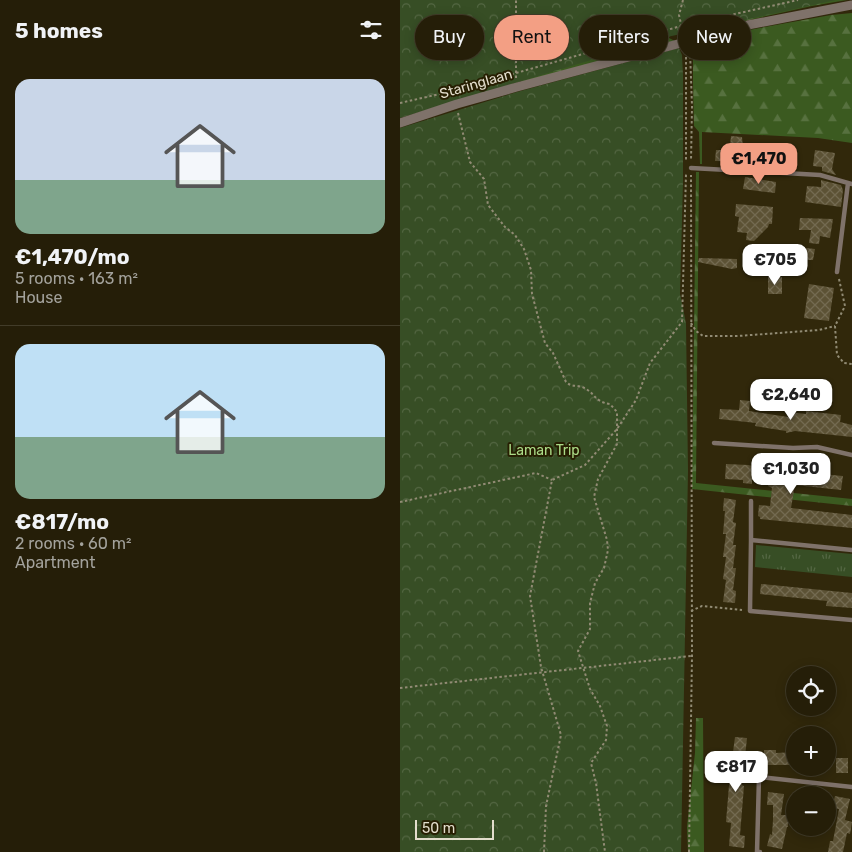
<!DOCTYPE html>
<html lang="en">
<head>
<meta charset="utf-8">
<style>
  :root { --surface:#251e08; --page:#312b16; --text:#f1f3f6; --muted:#a3a29c; --line:#423c29; --accent:#f39f84 }
  body { margin:0; font-family:Rubik,sans-serif; background:var(--page); color:var(--text); height:100vh; display:flex; flex-direction:column; font-size:19px; white-space:nowrap }
  * { box-sizing:border-box; margin:0 }
  p { font-size:16px; color:var(--muted) }
  .icon { flex:none; width:28px; height:28px; fill:none; stroke:currentColor; stroke-width:2; stroke-linecap:round; stroke-linejoin:round }
  .map { position:relative; flex:1; overflow:hidden }
  .side { display:flex; flex-direction:column; background:var(--surface); width:400px }
  .side>* { flex:none }
  .hud { position:absolute; left:15px; top:15px; width:361px; height:45px; display:flex; gap:10px }
  .tools { position:absolute; left:386px; top:666px; display:grid; gap:10px }
  .tools a { display:grid; place-items:center; width:50px; height:50px; border-radius:50%; background:var(--surface); box-shadow:0 2px 12px #0003,0 0 0 1px var(--line); font-size:25px }
  .scale { position:absolute; left:15px; bottom:12px; width:79px; box-sizing:border-box; padding-left:5px; border:2px solid #e2ddcc; border-top:0; font-size:14px; line-height:18px; white-space:nowrap; color:#e2ddcc; -webkit-text-stroke:4px #271f02; paint-order:stroke }
  .price { position:absolute; translate:-50% -42px; padding:0 11px; border-radius:10px; background:#fff; color:#222; font-size:16px; line-height:32px; filter:drop-shadow(0 1px 2px #0008) }
  .price::after { content:''; position:absolute; left:50%; top:30px; width:15px; height:11px; margin-left:-8px; background:inherit; clip-path:polygon(0 0,100% 0,50% 100%) }
  .price.on { background:var(--accent); color:#111 }
  ul { padding:0; list-style:none }
  li { display:grid; align-content:center; gap:10px; height:265px; padding:0 15px }
  li+li { border-top:1px solid var(--line) }
  li span { display:grid; place-items:center; height:155px; border-radius:15px; color:#555 }
  li>.icon { margin-inline-start:auto }
  span .icon { width:90px; height:90px; fill:#fffc; stroke-width:1 }
  li b { font-size:21px }
  h2 { display:flex; justify-content:space-between; align-items:center; height:60px; padding:0 15px; font-size:21px }
  .pill { padding:0 18px; border-radius:22px; background:var(--surface); box-shadow:0 2px 12px #0003,0 0 0 1px var(--line); font-size:18px; line-height:45px }
  .pill.on { background:var(--accent); color:#111 }
  main { display:flex; flex:1; min-height:0 }
  .map>svg:first-child { display:block }
  .grass { fill:url(#grass-tufts) }
  .forest { fill:url(#forest-firs) }
  .park { fill:url(#park-crowns) }
  .building { fill:url(#building-cross-hatch) }
  .lines { fill:none; stroke-linecap:round; stroke-linejoin:round }
  .path { stroke:#918b74; stroke-width:2; stroke-dasharray:2.5 2.5; stroke-linecap:butt }
  .service { stroke:#7f726a; stroke-width:4.5 }
  .minor { stroke:#7f726a; stroke-width:9 }
  .labels { text-anchor:middle; dominant-baseline:central; stroke-width:4; stroke-linejoin:round; paint-order:stroke }
  .street-label { font-size:14px; fill:#e2ddcc; stroke:#271f02 }
  .park-label { font-size:14px; fill:#abdb87; stroke:#271f02 }
</style>
</head>
<body>
<main>
<section class="side">
<h2>5 homes<svg class="icon" aria-label="filters" viewBox="0 0 24 24"><path d="M4 7h16M4 17h16"/><circle cx="9" cy="7" r="2"/><circle cx="15" cy="17" r="2"/></svg></h2>
<ul>
<li><span style="background:linear-gradient(#c9d6e8 65%,#7fa58c 0)"><svg class="icon" aria-label="home" viewBox="0 0 24 24"><path d="M3 11l9-7 9 7M6 9v11h12V9"/></svg></span><div><b>€1,470/mo</b><p>5 rooms · 163 m²</p><p>House</p></div></li>
<li><span style="background:linear-gradient(#bfe0f5 60%,#7fa58c 0)"><svg class="icon" aria-label="home" viewBox="0 0 24 24"><path d="M3 11l9-7 9 7M6 9v11h12V9"/></svg></span><div><b>€817/mo</b><p>2 rooms · 60 m²</p><p>Apartment</p></div></li>
</ul>
</section>
<div class="map">
<svg width="452" height="852" viewBox="0 0 452 852">
  <defs>
    <pattern id="grass-tufts" width="24" height="20" patternUnits="userSpaceOnUse" patternTransform="scale(1.25)"><rect width="24" height="20" fill="#374e25"/><path d="M3 7l-1-3M5 7V3M7 7l1-3M15 17l-1-3M17 17v-4M19 17l1-3" fill="none" stroke="#546743"/></pattern>
    <pattern id="forest-firs" width="22" height="20" patternUnits="userSpaceOnUse" patternTransform="scale(1.25)"><rect width="22" height="20" fill="#3b5a20"/><path d="M5 1l3.5 6h-7zM16 11l3.5 6h-7z" fill="#57713f"/></pattern>
    <pattern id="park-crowns" width="20" height="18" patternUnits="userSpaceOnUse" patternTransform="scale(1.25)"><rect width="20" height="18" fill="#374e25"/><path d="M2 6a3 3 0 1 1 6 0M12 15a3 3 0 1 1 6 0" fill="none" stroke="#546743"/></pattern>
    <pattern id="building-cross-hatch" width="8" height="8" patternUnits="userSpaceOnUse" patternTransform="scale(1.25)"><rect width="8" height="8" fill="#5c5235"/><path d="M0 0l8 8M0 8l8-8" fill="none" stroke="#736a51"/></pattern>
  </defs>
  <rect width="100%" height="100%" fill="#31280b"/>
  <!-- grass -->
  <path class="grass" d="M 356,545 L 452,554 L 452,577 L 355,567 Z"/>
  <!-- forest -->
  <path class="forest" d="M 415,0 L 447,0 L 412,6 L 286,34 L 285,30 Z
    M 452,13 L 452,143 L 418,138 L 302,132 L 302,164 L 300,164 L 299,132 L 294,126 L 293,83 L 293,49 L 296,44 L 349,30 L 431,15 Z
    M 270,34 L 269,38 L 275,41 L 121,82 L 120,74 Z
    M 296,172 L 299,172 L 296,483 L 452,499 L 452,506 L 292,489 Z
    M 296,718 L 303,718 L 304,852 L 288,852 L 287,827 L 295,753 Z"/>
  <!-- park -->
  <path class="park" d="M 0,0 L 436,0 L 267,37 L 0,118 Z
    M 279,48 L 282,55 L 283,75 L 283,182 L 280,294 L 286,323 L 288,471 L 281,852 L 0,852 L 0,128 L 117,92 Z"/>
  <!-- building -->
  <path class="building" d="M 331,136 L 342,137 L 343,147 L 353,145 L 389,147 L 375,152 L 382,154 L 382,162 L 315,161 L 316,150 L 324,150 L 324,146 L 330,146 Z
    M 415,150 L 435,153 L 432,169 L 436,175 L 422,171 L 422,167 L 413,166 Z
    M 345,177 L 376,182 L 375,193 L 343,189 Z
    M 421,180 L 441,185 L 443,190 L 441,207 L 405,202 L 407,186 L 421,187 Z
    M 336,204 L 373,207 L 372,224 L 369,224 L 368,227 L 354,241 L 346,240 L 347,233 L 337,232 L 339,217 L 335,216 Z
    M 400,218 L 433,219 L 430,238 L 420,236 L 419,244 L 409,243 L 411,230 L 399,230 Z
    M 396,247 L 415,249 L 413,260 L 406,260 L 405,262 L 394,261 Z
    M 299,258 L 337,259 L 337,268 L 332,269 L 298,262 Z
    M 368,277 L 382,277 L 382,294 L 368,294 Z
    M 409,284 L 434,288 L 429,321 L 404,318 Z
    M 393,383 L 402,384 L 401,393 L 393,393 Z
    M 340,400 L 350,401 L 349,411 L 388,417 L 389,412 L 406,414 L 406,411 L 441,415 L 440,422 L 452,425 L 452,437 L 395,431 L 386,433 L 386,431 L 355,426 L 356,423 L 319,419 L 320,409 L 339,410 Z
    M 326,464 L 348,465 L 364,468 L 364,470 L 389,473 L 389,471 L 443,476 L 441,490 L 395,485 L 391,508 L 452,515 L 452,528 L 360,519 L 360,517 L 358,516 L 359,505 L 370,506 L 372,488 L 368,486 L 369,482 L 352,480 L 352,484 L 343,483 L 343,480 L 325,479 Z
    M 324,498 L 336,500 L 333,522 L 336,523 L 333,545 L 336,545 L 333,568 L 336,568 L 333,590 L 336,591 L 335,603 L 323,602 L 326,580 L 323,579 L 326,557 L 323,557 L 326,534 L 323,534 L 325,511 L 323,511 Z
    M 361,584 L 452,593 L 452,608 L 426,606 L 427,601 L 360,594 Z
    M 335,737 L 347,738 L 342,785 L 344,786 L 340,835 L 345,836 L 344,848 L 329,846 L 331,823 L 326,822 L 330,773 L 328,773 L 329,760 L 332,760 Z
    M 364,750 L 376,750 L 376,753 L 395,752 L 395,765 L 364,765 Z
    M 436,758 L 448,758 L 448,773 L 436,773 Z
    M 368,792 L 384,794 L 381,815 L 388,815 L 388,827 L 387,827 L 382,849 L 367,846 L 370,834 L 372,835 L 373,820 L 373,805 L 367,805 Z
    M 435,796 L 450,799 L 445,820 L 452,822 L 450,834 L 447,833 L 443,852 L 428,852 L 430,841 L 433,841 L 439,809 L 432,808 Z"/>
  <g class="lines">
    <!-- path -->
    <path class="path" d="M 283,0 L 279,15 L 283,33
      M 290,51 L 292,106 L 291,161
      M 286,52 L 286,162
      M 116,78 L 116,0
      M 0,103 L 53,91 L 281,26 L 398,0
      M 58,113 L 70,162 L 84,179 L 88,205 L 105,227 L 115,235 L 124,249 L 131,270 L 132,294 L 145,343 L 153,353 L 166,382 C 171,387 176,385 182,387 C 195,392 194,402 210,404 L 217,412 L 217,444 L 198,479 L 194,497 L 207,540 L 208,550 L 204,568 L 195,583 L 190,603 L 190,629 L 178,651 L 190,689 L 200,706 L 207,726 L 206,740 L 191,763 L 196,783 L 205,852
      M 439,279 L 445,306 L 435,326 L 437,355 L 444,363 L 452,364
      M 291,323 L 296,331 L 303,336 L 338,336 L 419,330 L 435,326
      M 0,502 L 136,473 L 152,480
      M 291,611 L 302,606 L 342,610
      M 0,688 L 291,656
      M 144,852 L 146,806 L 161,735 L 141,667 L 130,596 L 152,480 L 185,465 L 217,429 L 236,400 L 250,363 L 282,322 L 286,174
      M 289,852 L 292,656 L 291,175"/>
    <!-- service -->
    <path class="service" d="M 291,168 L 420,175 L 452,184
      M 437,272 L 448,183
      M 314,443 L 393,448 L 417,447 L 452,455
      M 351,501 L 351,540
      M 452,550 L 351,540 L 350,611 L 452,620
      M 360,852 L 357,852 L 359,777 L 452,787"/>
    <!-- minor -->
    <path class="minor" d="M 0,123 L 57,104 L 117,87 L 285,42 L 348,25 L 452,5"/>
  </g>
  <g class="labels">
    <!-- street labels -->
    <g class="street-label">
      <text transform="translate(76 84) rotate(-16)">Staringlaan</text>
    </g>
    <!-- park labels -->
    <g class="park-label">
      <text x="144" y="450">Laman Trip</text>
    </g>
  </g>
</svg>
<div class="tools">
<a><svg class="icon" aria-label="locate" viewBox="0 0 24 24"><circle cx="12" cy="12" r="6"/><path d="M12 2v4M12 18v4M2 12h4M18 12h4"/></svg></a>
<a>+</a>
<a>−</a>
</div>
<div class="scale">50 m</div>
<b class="price on" style="left:359px;top:185px">€1,470</b>
<b class="price" style="left:375px;top:286px">€705</b>
<b class="price" style="left:391px;top:421px">€2,640</b>
<b class="price" style="left:391px;top:495px">€1,030</b>
<b class="price" style="left:336px;top:793px">€817</b>
<div class="hud">
<a class="pill">Buy</a>
<a class="pill on">Rent</a>
<a class="pill">Filters</a>
<a class="pill">New</a>
</div>
</div>
</main>
</body>
</html>
